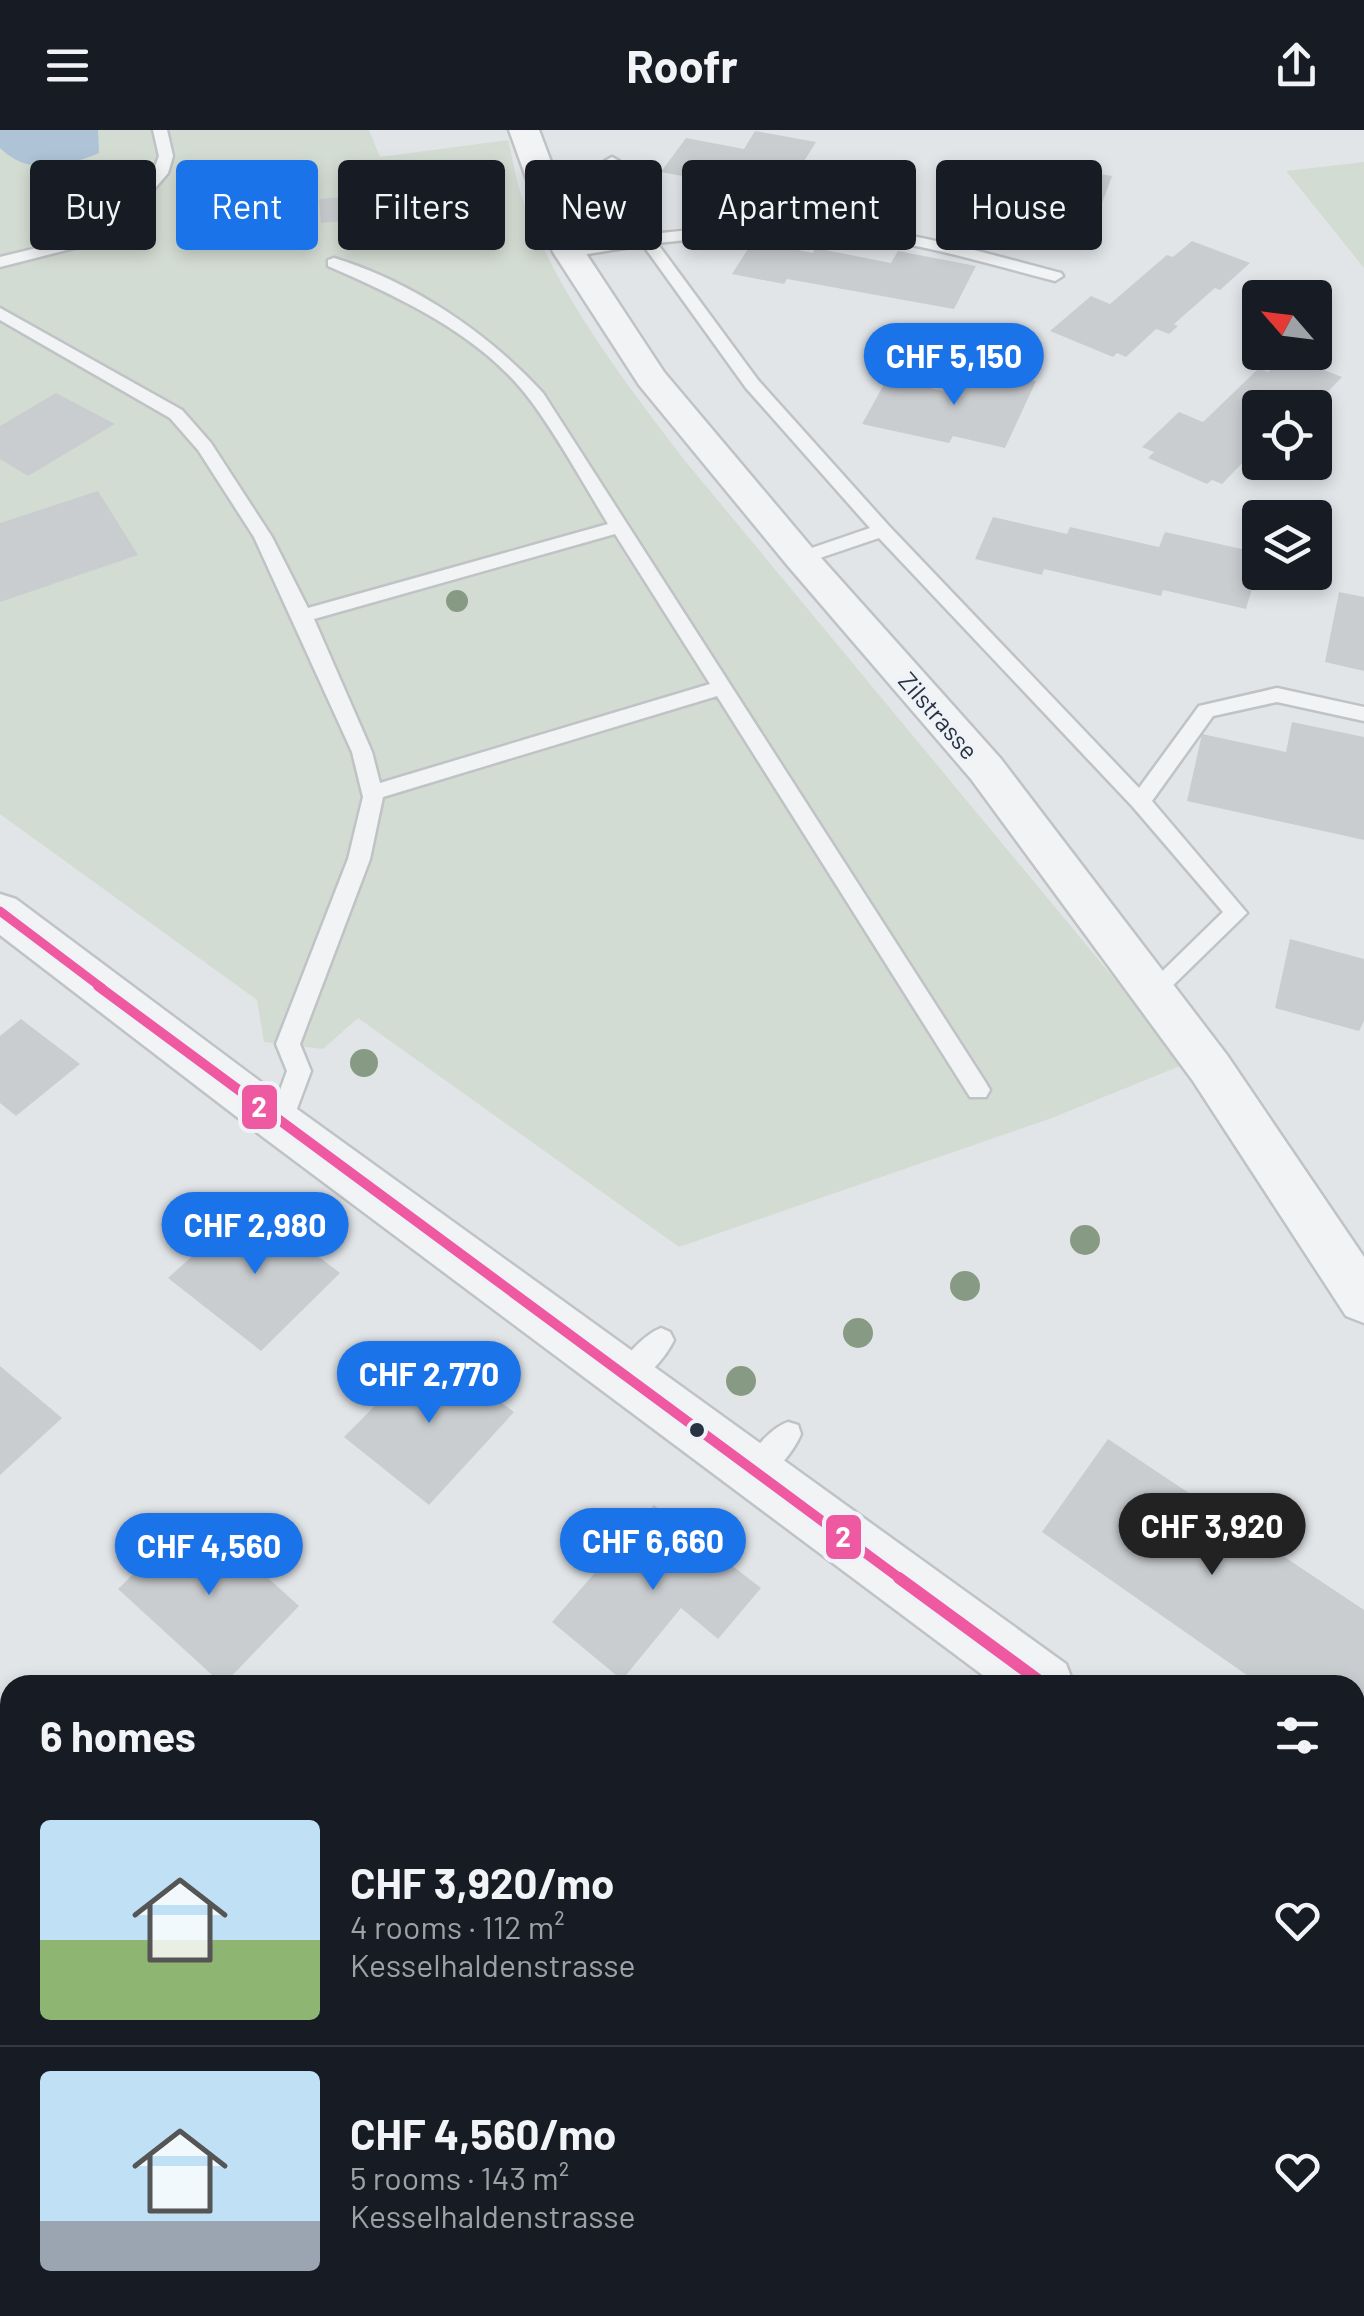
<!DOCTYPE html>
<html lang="en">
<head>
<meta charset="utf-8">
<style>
  :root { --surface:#171b24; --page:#242831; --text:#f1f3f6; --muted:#9ea1a6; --line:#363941; --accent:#1a73e8 }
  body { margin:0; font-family:Barlow,sans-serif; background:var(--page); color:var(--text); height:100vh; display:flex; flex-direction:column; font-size:38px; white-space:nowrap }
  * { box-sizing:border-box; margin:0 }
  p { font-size:32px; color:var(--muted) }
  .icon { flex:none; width:55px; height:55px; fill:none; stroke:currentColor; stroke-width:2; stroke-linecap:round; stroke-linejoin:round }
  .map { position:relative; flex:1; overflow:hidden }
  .details { position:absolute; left:0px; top:1545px; width:1365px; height:642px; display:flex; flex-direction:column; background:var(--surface); border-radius:30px 30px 0 0; box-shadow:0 5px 15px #0003 }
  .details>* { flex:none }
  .banner { position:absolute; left:30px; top:30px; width:1305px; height:90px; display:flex; gap:20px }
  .needle { width:65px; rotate:298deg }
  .tools { position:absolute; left:1242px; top:150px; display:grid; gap:20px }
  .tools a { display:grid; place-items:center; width:90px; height:90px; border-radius:10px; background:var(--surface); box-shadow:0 5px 15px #0003; font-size:50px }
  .price { position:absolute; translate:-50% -85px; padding:0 22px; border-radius:35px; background:var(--accent); color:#fff; font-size:32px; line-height:65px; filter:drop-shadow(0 2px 5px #0008) }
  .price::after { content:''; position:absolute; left:50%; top:60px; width:30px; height:22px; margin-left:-15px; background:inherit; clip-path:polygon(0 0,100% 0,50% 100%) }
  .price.selected { background:#222; color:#fff }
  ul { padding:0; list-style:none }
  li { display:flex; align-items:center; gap:30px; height:250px; padding:0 40px }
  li+li { border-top:2px solid var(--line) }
  li span { display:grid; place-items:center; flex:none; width:280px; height:200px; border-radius:10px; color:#555 }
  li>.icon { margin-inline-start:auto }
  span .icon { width:120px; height:120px; fill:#fffc; stroke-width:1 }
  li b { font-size:42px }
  h2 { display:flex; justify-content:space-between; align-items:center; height:120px; padding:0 40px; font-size:42px }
  .pill { padding:0 35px; border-radius:10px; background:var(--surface); box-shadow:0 5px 15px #0003; font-size:35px; line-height:90px }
  .pill.selected { background:var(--accent); color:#fff }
  header { display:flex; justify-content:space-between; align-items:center; height:130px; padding:0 40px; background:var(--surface); font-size:45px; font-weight:700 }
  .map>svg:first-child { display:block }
  .green { fill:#d3dcd2 }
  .water { fill:#aec3d5 }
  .building { fill:#cacdd0 }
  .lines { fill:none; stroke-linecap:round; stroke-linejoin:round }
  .service-casing { stroke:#c0c3c6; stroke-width:5 }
  .minor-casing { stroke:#c0c3c6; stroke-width:5 }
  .service { fill:#f2f3f4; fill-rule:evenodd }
  .minor { fill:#f2f3f4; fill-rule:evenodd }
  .bus-1-far2-casing { stroke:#eff3f7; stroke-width:15 }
  .bus-1-far1-casing { stroke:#eff3f7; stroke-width:18 }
  .bus-1-casing { stroke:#eff3f7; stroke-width:20 }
  .bus-1-far2 { stroke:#ef59a1; stroke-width:9 }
  .bus-1-far1 { stroke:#ef59a1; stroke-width:10 }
  .bus-1 { stroke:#ef59a1; stroke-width:12 }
  .tree { fill:#879b84 }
  .bus-dot { fill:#273243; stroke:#eff3f7; stroke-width:4 }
  .labels { text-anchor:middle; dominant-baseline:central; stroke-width:8; stroke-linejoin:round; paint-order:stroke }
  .street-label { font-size:25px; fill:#273243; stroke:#eff3f7 }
  .line-badge { stroke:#eff3f7; stroke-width:4 }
  .badge-label { font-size:28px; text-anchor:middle; font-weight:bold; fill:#fff }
</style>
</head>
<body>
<header><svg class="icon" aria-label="menu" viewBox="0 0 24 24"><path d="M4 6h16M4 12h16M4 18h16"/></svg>Roofr<svg class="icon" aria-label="share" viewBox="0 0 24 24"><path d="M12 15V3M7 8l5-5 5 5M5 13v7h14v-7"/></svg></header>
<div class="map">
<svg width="1364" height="2186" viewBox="0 0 1364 2186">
  <rect width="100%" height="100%" fill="#e2e5e8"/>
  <!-- green -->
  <path class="green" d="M 0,0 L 369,0 L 380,27 L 508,10 C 513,29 516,51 523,70 C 557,164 626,254 686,332 L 1185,934 L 1052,988 L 679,1117 L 358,888 L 323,919 L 264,912 L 257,870 L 0,684 Z
    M 1364,32 L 1364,138 L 1286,41 Z"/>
  <!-- water -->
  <path class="water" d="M 0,0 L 98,0 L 99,23 C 65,37 30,47 0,18 Z"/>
  <!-- building -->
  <path class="building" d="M 755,1 L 816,12 L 783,65 L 661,42 L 686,8 L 744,19 Z
    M 1047,36 L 1112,46 L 1091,103 L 962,81 L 978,45 L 1039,55 Z
    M 485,49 L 489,72 L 412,79 L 413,85 L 321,93 L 319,69 L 403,62 L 403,56 Z
    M 753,111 L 813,123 L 815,118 L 891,133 L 898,121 L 976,136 L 954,179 L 787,149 L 784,154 L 732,144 Z
    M 1192,111 L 1250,133 L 1220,160 L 1215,158 L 1174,194 L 1178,196 L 1169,204 L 1156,199 L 1126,227 L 1117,223 L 1113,227 L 1050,201 L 1091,166 L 1110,174 L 1167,125 L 1173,127 Z
    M 1285,225 L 1342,247 L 1312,278 L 1260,278 L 1260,327 L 1252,323 L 1222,354 L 1212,350 L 1207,354 L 1148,328 L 1154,322 L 1142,317 L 1179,282 L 1203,292 L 1259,238 L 1268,242 Z
    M 961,235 L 1036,251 L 1005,318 L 953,306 L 949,313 L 862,294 L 887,249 L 948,262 Z
    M 56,263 L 115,294 L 28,346 L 0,329 L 0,296 Z
    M 98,361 L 138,425 L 0,472 L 0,393 Z
    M 993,387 L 1067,404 L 1070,397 L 1159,417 L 1165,402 L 1260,423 L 1260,431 L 1246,479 L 1163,460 L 1161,466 L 1044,439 L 1042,445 L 975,429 Z
    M 1339,462 L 1364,467 L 1364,541 L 1325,532 Z
    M 1292,592 L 1364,607 L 1364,710 L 1187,671 L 1202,604 L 1286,622 Z
    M 1290,809 L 1364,829 L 1364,891 L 1359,901 L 1275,878 Z
    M 21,889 L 80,934 L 16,986 L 0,973 L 0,906 Z
    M 250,1074 L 340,1143 L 261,1221 L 168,1148 Z
    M 431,1219 L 514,1282 L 429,1375 L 344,1307 Z
    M 0,1236 L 62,1288 L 0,1345 Z
    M 1108,1309 L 1364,1480 L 1364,1628 L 1355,1621 L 1355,1555 L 1261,1555 L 1042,1402 Z
    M 654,1375 L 761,1458 L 718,1509 L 681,1478 L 622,1550 L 552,1492 Z
    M 196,1383 L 299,1476 L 223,1555 L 118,1459 Z
    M 10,1624 L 10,1822 L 0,1833 L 0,1634 Z
    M 10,2086 L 10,2178 L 141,2178 L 134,2186 L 0,2186 L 0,2097 Z
    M 445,2178 L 574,2178 L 583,2186 L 439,2186 Z
    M 991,2178 L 1035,2178 L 1044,2186 L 986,2186 Z"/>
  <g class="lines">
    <defs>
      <path id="service" d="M 153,0 L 167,0 L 173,26 L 168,43 L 126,92 L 102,111 L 0,137 L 0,127 L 90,105 L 116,86 L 153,42 L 159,26 Z
        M 612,27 L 619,31 L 652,104 C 718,97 785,91 851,97 C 922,104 992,125 1061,143 L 1063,146 L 1055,151 C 1000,137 945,120 889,111 C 812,100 735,104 657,113 L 758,250 L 889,396 L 1139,658 L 1199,576 L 1277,558 L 1364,577 L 1364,591 L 1277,572 L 1213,586 L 1152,671 L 1247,783 L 1162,866 L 1146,866 L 1143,860 L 1223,782 L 1133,677 L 879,408 L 808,432 L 794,432 L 794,424 L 870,398 L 746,258 L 643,115 L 569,127 L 561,122 L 569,117 L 638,107 L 605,31 Z
        M 334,128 C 413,152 488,203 543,263 L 986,953 L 990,960 L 986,967 L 970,967 L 717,566 L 383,667 L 370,729 L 300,914 L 311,941 L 289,1000 L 271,1000 L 268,993 L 287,941 L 276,914 L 348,729 L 363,667 L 352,622 L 254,407 L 198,320 L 170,288 L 0,190 L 0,178 L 182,280 L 211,313 L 272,407 L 308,478 L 608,394 C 583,353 559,309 531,271 C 482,205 401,168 328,136 L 328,130 ZM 615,404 L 710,554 L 380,653 L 372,622 L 314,489 Z
        M 661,1198 L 670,1202 L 674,1210 C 666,1227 646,1250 628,1257 L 619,1253 L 615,1245 C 623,1228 643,1205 661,1198 Z
        M 788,1292 L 798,1295 L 801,1304 C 794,1321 774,1346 756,1353 L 746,1349 L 742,1340 C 750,1323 770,1298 788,1292 Z"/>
      <path id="minor" d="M 509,0 L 539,0 L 585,122 L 664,242 L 814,420 L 1001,629 L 1227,925 L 1364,1127 L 1364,1193 L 1346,1186 L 1193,951 L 971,649 L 788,436 L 639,255 L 553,122 Z
        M 0,764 L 16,769 L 297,979 L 1066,1534 L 1074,1555 L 996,1555 L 263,1007 L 0,805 Z
        M 1355,1753 L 1364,1757 L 1364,1824 L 1355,1820 Z"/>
    </defs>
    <!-- service casing -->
    <use href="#service" class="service-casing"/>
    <!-- minor casing -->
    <use href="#minor" class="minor-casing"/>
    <!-- service -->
    <use href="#service" class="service"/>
    <!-- minor -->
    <use href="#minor" class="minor"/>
    <defs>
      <path id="bus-1-far2" d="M 0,781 L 102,858"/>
      <path id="bus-1-far1" d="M 98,856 L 902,1450"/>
      <path id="bus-1" d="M 899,1448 L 1045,1555"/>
    </defs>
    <!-- bus-1-far2 casing -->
    <use href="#bus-1-far2" class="bus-1-far2-casing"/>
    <!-- bus-1-far1 casing -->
    <use href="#bus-1-far1" class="bus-1-far1-casing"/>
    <!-- bus-1 casing -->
    <use href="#bus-1" class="bus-1-casing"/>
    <!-- bus-1-far2 -->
    <use href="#bus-1-far2" class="bus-1-far2"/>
    <!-- bus-1-far1 -->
    <use href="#bus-1-far1" class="bus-1-far1"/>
    <!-- bus-1 -->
    <use href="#bus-1" class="bus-1"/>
  </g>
  <!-- trees -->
  <g class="tree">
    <circle cx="457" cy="471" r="11"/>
    <circle cx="364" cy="933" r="14"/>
    <circle cx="1085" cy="1110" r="15"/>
    <circle cx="965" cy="1156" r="15"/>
    <circle cx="858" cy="1203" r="15"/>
    <circle cx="741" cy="1251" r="15"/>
  </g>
  <!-- markers -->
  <circle class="bus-dot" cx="697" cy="1300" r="9"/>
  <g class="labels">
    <!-- street labels -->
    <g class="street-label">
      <text transform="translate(939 585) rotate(49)">Zilstrasse</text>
    </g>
  </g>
  <g class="line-badge">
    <rect x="240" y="953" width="39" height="48" rx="10" fill="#ef59a1"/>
    <rect x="824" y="1383" width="39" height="48" rx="10" fill="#ef59a1"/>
  </g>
  <g class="badge-label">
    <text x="259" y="987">2</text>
    <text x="843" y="1417">2</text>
  </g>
</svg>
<div class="tools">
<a><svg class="needle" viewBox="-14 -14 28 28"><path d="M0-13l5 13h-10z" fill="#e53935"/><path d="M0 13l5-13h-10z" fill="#9ea1a6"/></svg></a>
<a><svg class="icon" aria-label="locate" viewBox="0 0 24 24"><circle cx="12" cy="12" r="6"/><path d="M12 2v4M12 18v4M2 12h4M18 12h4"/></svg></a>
<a><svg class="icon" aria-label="layers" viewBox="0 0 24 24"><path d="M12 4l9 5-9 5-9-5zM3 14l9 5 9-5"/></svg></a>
</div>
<b class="price" style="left:954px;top:278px">CHF 5,150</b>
<b class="price" style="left:255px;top:1147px">CHF 2,980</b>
<b class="price" style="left:429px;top:1296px">CHF 2,770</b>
<b class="price selected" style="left:1212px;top:1448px">CHF 3,920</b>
<b class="price" style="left:653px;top:1463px">CHF 6,660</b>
<b class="price" style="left:209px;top:1468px">CHF 4,560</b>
<div class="banner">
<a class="pill">Buy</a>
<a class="pill selected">Rent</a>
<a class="pill">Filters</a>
<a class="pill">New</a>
<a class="pill">Apartment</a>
<a class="pill">House</a>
</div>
<section class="details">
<h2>6 homes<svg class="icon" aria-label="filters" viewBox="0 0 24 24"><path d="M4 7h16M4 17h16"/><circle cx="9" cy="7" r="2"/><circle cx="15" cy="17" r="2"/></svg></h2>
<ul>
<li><span style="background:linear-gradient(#bfe0f5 60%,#8fb573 0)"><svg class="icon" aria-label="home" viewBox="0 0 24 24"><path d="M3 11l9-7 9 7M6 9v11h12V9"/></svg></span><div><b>CHF 3,920/mo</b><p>4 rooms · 112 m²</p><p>Kesselhaldenstrasse</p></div><svg class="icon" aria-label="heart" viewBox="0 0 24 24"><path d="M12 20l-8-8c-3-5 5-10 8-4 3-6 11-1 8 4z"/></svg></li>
<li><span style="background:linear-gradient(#bfe0f5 75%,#9aa5b1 0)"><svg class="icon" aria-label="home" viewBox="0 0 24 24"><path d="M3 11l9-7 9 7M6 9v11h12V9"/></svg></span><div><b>CHF 4,560/mo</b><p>5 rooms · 143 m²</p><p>Kesselhaldenstrasse</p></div><svg class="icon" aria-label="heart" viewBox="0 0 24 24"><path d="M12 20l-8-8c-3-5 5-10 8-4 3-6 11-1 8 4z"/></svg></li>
</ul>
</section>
</div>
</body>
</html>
